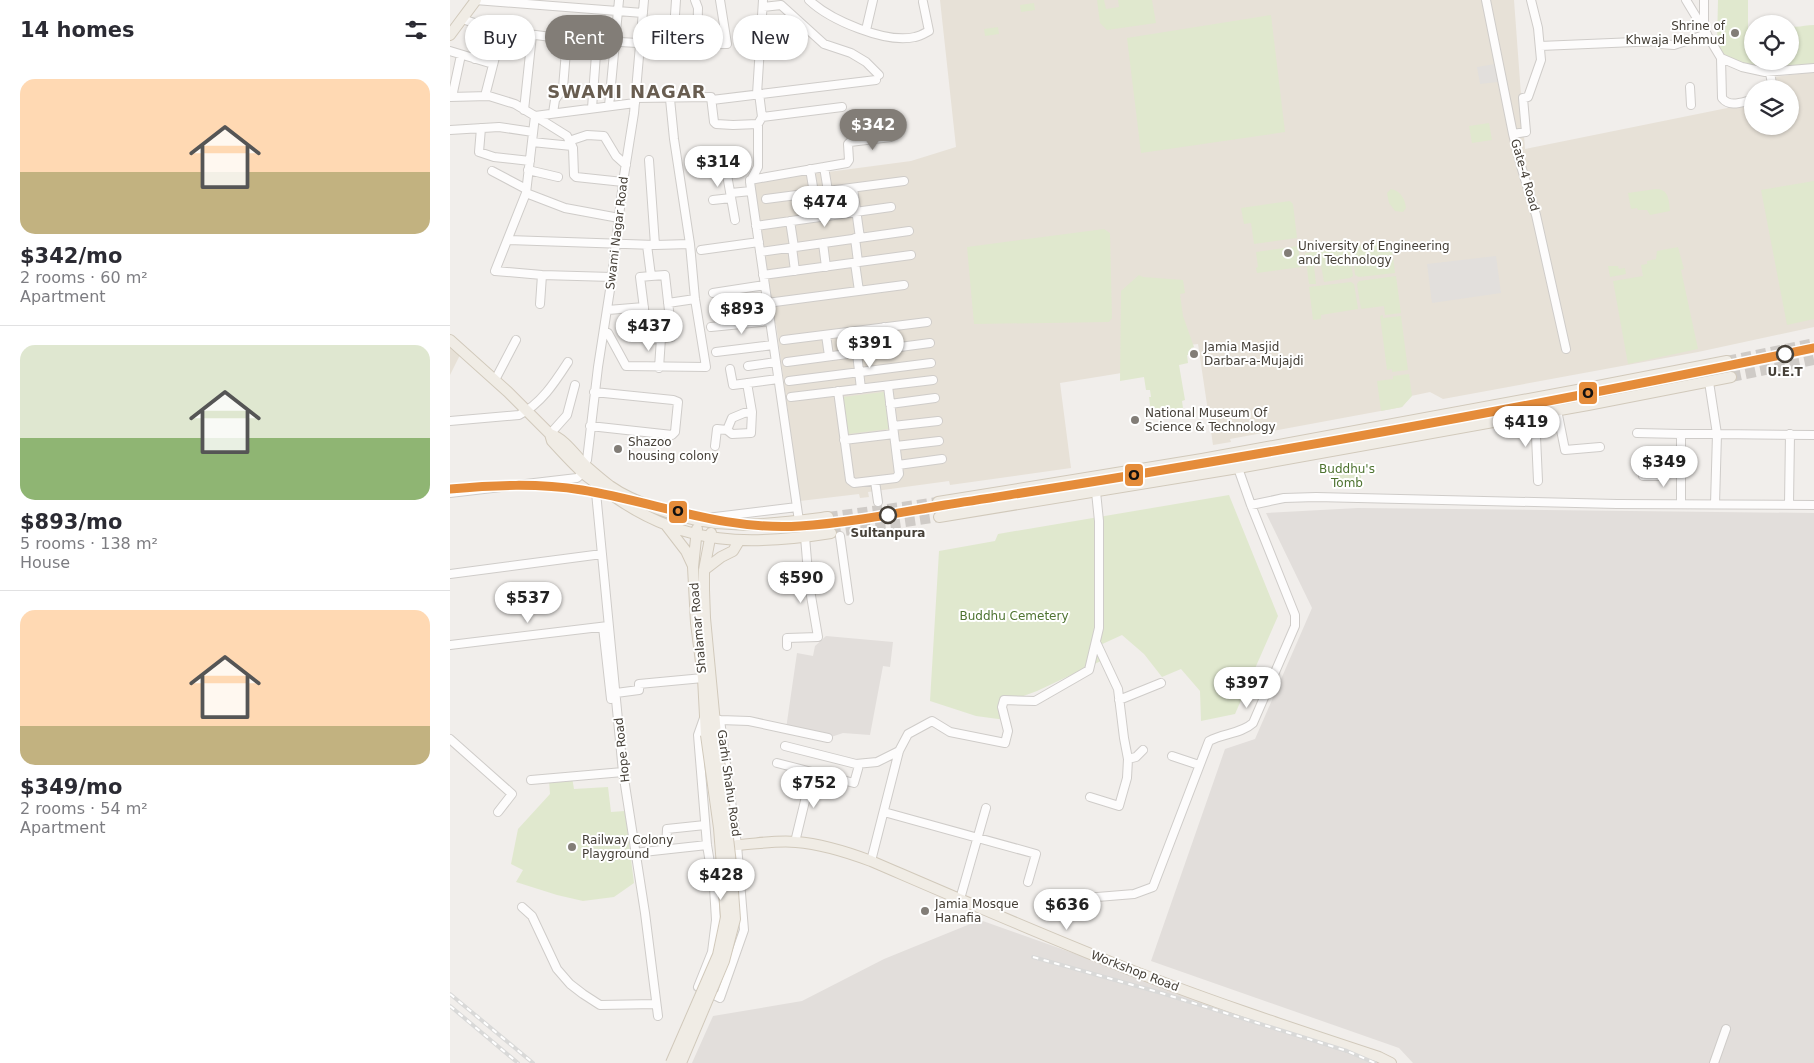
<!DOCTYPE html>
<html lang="en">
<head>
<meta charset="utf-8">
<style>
  :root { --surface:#fff; --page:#f7f7f7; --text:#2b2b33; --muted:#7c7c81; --line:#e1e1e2; --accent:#827d77 }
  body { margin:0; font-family:"DejaVu Sans",sans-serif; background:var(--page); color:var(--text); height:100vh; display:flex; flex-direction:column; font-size:19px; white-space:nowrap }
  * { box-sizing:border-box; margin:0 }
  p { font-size:16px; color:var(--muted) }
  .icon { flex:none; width:28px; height:28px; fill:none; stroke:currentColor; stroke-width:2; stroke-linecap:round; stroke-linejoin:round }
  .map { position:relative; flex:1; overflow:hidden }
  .side { display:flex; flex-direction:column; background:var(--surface); width:450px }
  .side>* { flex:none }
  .hud { position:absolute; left:15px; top:15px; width:475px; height:45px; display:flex; gap:10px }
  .fabs { position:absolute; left:1294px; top:15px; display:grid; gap:10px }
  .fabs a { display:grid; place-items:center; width:55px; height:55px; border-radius:50%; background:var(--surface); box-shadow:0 1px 4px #0004; font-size:25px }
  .price { position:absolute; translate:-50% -42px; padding:0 11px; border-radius:18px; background:#fff; color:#222; font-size:16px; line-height:32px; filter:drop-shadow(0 1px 2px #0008) }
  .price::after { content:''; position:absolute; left:50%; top:30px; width:15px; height:11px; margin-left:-8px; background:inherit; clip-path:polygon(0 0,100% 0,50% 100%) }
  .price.selected { background:var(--accent); color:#fff }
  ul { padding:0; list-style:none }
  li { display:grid; align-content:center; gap:10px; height:265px; padding:0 20px }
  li+li { border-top:1px solid var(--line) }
  li span { display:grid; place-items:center; height:155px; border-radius:15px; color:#555 }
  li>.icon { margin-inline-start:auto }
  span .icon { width:90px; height:90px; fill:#fffc; stroke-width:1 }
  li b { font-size:21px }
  h2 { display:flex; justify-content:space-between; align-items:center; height:60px; padding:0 20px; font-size:21px }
  .tag { padding:0 18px; border-radius:22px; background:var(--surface); box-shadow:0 1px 4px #0004; font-size:18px; line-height:45px }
  .tag.selected { background:var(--accent); color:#fff }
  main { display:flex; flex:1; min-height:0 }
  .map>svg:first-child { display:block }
  .industrial { fill:#e2dedb }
  .education { fill:#e7e1d7 }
  .green { fill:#e0e8ce }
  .parking { fill:#e2dfdc }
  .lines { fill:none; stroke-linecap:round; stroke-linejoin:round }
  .major-tunnel { stroke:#cfcbc7; stroke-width:10; stroke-dasharray:10 5; stroke-linecap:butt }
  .minor-casing { stroke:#cfccc9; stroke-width:10 }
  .major-casing { stroke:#d1c9bb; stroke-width:12 }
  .minor { stroke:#fdfcfc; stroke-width:8 }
  .major { stroke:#f0ece5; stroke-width:10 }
  .rail-casing { stroke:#d9d9d8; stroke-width:4 }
  .rail { stroke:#fff; stroke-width:2; stroke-dasharray:5.5; stroke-linecap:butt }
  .major-bridge-casing { stroke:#d1c9bb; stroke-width:12; stroke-linecap:butt }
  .major-bridge { stroke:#f0ece5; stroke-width:10 }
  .metro-1-casing { stroke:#fff; stroke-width:12 }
  .metro-1 { stroke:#e58c3a; stroke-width:9 }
  .poi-dot { fill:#827d77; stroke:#fff; stroke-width:2 }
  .stop-dot { fill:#fff; stroke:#464038; stroke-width:2.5 }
  .labels { text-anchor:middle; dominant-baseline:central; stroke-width:4; stroke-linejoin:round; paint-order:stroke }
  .poi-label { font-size:12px; fill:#464038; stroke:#fff; text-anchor:start }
  .street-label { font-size:12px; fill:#464038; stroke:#fff }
  .stop-label { font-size:12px; font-weight:bold; fill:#464038; stroke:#fff }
  .park-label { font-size:12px; fill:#4e7330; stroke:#fff }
  .district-label { font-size:18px; font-weight:bold; letter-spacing:1px; fill:#685d50; stroke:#fff }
  .line-badge { stroke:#fff; stroke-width:2 }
  .pale-badge-label { font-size:14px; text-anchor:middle; font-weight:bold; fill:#111 }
</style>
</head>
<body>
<main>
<section class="side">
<h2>14 homes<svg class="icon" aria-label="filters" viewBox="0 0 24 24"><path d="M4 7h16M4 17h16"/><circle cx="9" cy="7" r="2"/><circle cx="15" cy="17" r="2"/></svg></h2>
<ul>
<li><span style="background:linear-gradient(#ffd9b3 60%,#c2b280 0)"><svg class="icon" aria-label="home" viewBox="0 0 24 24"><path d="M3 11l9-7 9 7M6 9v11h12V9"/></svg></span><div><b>$342/mo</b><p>2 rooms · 60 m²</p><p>Apartment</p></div></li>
<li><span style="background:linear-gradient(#dfe7d0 60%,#8fb573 0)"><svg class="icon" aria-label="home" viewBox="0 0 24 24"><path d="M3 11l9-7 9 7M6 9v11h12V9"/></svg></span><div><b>$893/mo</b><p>5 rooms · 138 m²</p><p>House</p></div></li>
<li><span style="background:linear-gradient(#ffd9b3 75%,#c2b280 0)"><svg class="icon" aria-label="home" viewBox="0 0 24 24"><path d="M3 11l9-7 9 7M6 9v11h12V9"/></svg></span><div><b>$349/mo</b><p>2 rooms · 54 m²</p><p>Apartment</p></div></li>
</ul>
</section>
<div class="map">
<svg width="1364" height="1063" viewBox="0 0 1364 1063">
  <rect width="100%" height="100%" fill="#f1eeeb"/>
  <!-- industrial -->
  <path class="industrial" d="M 908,508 L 1364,513 L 1364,1063 L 963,1063 L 949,1048 L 701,961 L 775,749 L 805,739 L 862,608 L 816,513 Z
    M 376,636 L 443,642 L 440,667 L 433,666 L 420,735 L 393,733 L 378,738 L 336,729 L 347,653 L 363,656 L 365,646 Z
    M 530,920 L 932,1063 L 242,1063 L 263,1016 L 352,1001 L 434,959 Z"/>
  <!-- education -->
  <path class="education" d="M 490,0 L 1064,0 L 1075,149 L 1302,103 L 1302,126 L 1340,126 L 1340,89 L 1325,89 L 1323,77 L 1364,72 L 1364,327 L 1248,352 L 993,399 L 980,392 L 961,396 L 952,407 L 780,439 L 781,442 L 763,445 L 748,344 L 739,345 L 727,364 L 610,383 L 621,468 L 500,485 L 499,481 L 418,492 L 419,497 L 410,498 L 409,494 L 350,501 L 326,324 L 322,324 L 303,182 L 461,161 L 506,147 Z
    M 0,340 L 12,351 L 0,375 Z"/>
  <!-- green -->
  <path class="green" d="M 647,0 L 654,0 L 656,9 L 669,7 L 668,0 L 702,0 L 706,23 L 657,30 L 650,23 Z
    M 1268,0 L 1298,0 L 1298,30 L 1302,30 L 1302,61 L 1340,61 L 1340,26 C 1348,28 1355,25 1364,25 L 1364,68 L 1320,73 L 1271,58 L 1261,43 L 1267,43 Z
    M 584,3 L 585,10 L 571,12 L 570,5 Z
    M 821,15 L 835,132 L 691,153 L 677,38 Z
    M 548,27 L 549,34 L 535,36 L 534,29 Z
    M 1039,123 L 1042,140 L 1022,143 L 1019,126 Z
    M 1364,181 L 1364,319 L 1337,325 L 1311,190 Z
    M 941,189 C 951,191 955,199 956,208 L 953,212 L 945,211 L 939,203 L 937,193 Z
    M 1206,189 C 1219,189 1219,201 1220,211 L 1200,215 L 1197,210 L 1188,210 L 1187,208 L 1181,209 L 1178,193 Z
    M 840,201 L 843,204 L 847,238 L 804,244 L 801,223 L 794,224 L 791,208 Z
    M 654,229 L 660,233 L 662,318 L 659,322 L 524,324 L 517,247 Z
    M 894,240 L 895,246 L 875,248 L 874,242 Z
    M 941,241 L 945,273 L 909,277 L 905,275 L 902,247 Z
    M 848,246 L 851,267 L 807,273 L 806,268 L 808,267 L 806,252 Z
    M 1228,247 L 1234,269 L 1231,270 L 1248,349 L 1178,364 L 1163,281 L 1193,276 L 1191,265 L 1197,264 L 1197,261 L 1206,259 L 1207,251 Z
    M 899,248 L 903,276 L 900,278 L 874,282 L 871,265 L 864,266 L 866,284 L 859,284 L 855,253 Z
    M 1158,266 L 1168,266 L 1169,269 L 1175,268 L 1176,274 L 1160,277 Z
    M 689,275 L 693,277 L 733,280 L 735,293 L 730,294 L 733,316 L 744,347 L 741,348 L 740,355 L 737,355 L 738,363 L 729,365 L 735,400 L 732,401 L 733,408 L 701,413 L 699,397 L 701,397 L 700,390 L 696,390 L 694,377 L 670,381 L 671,291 Z
    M 946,276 L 951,313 L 935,315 L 934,306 L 911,309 L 907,284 L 909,281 Z
    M 901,282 L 904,284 L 908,309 L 871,315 L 871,319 L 863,320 L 859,287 Z
    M 933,315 L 933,318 L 951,316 L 958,370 L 942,372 L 942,369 L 937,370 L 930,316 Z
    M 959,374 L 962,396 L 952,407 L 931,411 L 927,381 L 943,379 L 943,376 Z
    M 434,392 L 439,429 L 398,434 L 393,397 Z
    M 911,463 L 911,488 L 884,488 L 884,464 Z
    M 779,495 L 828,616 L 785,714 L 751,721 L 750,691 L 731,669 L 712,677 L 694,654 L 672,635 L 648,646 L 653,660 L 587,691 L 554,703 L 556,720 L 526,716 L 480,701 L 489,551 L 545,541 L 548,534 Z
    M 122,777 L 124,789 L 158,787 L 161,812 L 175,811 L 184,883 L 164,897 L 133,901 L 107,895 L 66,882 L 73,870 L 61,864 L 68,829 L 100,794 L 99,780 Z"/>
  <!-- parking -->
  <path class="parking" d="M 1045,64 L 1048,82 L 1030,84 L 1027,67 Z
    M 1046,256 L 1051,293 L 982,303 L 977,264 Z"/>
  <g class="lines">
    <!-- major-tunnel -->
    <path class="major-tunnel" d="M 1277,361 L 1364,343
      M 1281,377 L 1364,360
      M 378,517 L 488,502
      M 381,533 L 489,517"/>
    <defs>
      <path id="minor" d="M 25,0 L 193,13
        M 245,0 L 248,8 L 247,45
        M 359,0 C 380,20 436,44 465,37 C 470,36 475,33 479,31 L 473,2
        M 1036,0 L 1063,134 L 1071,166 L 1086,215 L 1116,349
        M 1236,0 L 1271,58 L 1272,98 C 1280,108 1292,102 1302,100
        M 1254,0 L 1254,26
        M 313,7 L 331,5 L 374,44 L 401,53 L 416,62 L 429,75
        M 12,19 L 34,26 L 62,32 L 117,39 L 223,45 L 277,44 L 270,0
        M 312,28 L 358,30
        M 416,30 L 423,0
        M 223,45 L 226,0
        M 1090,46 L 1209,41 L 1210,44 L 1224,45 L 1257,34
        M 0,51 L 43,64
        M 1271,58 L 1292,67 L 1315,72 L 1364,68
        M 25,59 L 30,37
        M 1320,73 L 1323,89
        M 1240,87 L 1241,105
        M 309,93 L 312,117
        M 307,94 L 313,0
        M 35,96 L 52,30
        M 0,97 L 39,96 L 65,104 L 85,116 L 117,136 L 123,148 L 124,175 L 126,177 L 173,182
        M 2,97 L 11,55
        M 186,98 L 261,97 L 264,122 L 266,124 L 283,125 L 308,124
        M 262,100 L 426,80
        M 159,106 L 169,0
        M 142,108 L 147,41
        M 74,110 L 82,35
        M 103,113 L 105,100 L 113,88 L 117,39
        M 85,116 L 76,193 L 45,271 L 92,275 L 162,277
        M 85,116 L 185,103
        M 31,128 L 29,152 L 44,157 L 80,161
        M 0,130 L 49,127 L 83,132
        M 1063,134 L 1076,132 L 1073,98 L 1078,97 L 1091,60 L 1088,28 L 1081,0
        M 119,141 L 137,135 L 154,136 L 166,156 L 176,165
        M 82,142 L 122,146
        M 256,154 L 273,152 L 285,220
        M 199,160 L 205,245
        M 374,167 L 378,191
        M 360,169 L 364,193
        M 78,170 L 108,177
        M 42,171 L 76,189
        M 255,171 L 275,168
        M 300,180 L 397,163 L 399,160 L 398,144 L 400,142 L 441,137
        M 403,188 L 410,238
        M 76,193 L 115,208 L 169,218
        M 281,193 L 301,191
        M 350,195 L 354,219
        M 316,199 L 454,181
        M 263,200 L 281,198
        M 340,221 L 344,247
        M 306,226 L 441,207
        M 405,238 L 408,262
        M 58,240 L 205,245 L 240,244
        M 373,243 L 376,267
        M 197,245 L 201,276 L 190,277 L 198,340 L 222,337 L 215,275 L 201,276
        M 342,247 L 345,271
        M 251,250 L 309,242
        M 310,252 L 459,231
        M 405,263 L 409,291
        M 313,275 L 461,255
        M 263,293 L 315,285
        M 218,303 L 245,299
        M 317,303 L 454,285
        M 90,304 L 92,275
        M 158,310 L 194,307
        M 261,327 L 320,321
        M 434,327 L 437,349
        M 154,331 L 158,333 L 176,366 L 256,367 L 245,299 L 240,244 L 224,139 L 220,99
        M 376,335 L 379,356
        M 334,340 L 477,322
        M 266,352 L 323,345
        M 407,353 L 411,389
        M 337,362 L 480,343
        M 298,366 L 326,362
        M 209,368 L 211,338
        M 280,369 L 283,385 L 328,379
        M 45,380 L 66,340
        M 339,381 L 481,363
        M 1259,382 L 1267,434 L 1364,435
        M 388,391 L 400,480 L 404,483 L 446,478 L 449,474 L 438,386
        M 341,397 L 483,380
        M 440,404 L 485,398
        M 1107,410 L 1115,450 L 1150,447
        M 1085,414 L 1088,481
        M 0,421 L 69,415 C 91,404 105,382 118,362
        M 140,426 L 222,435 L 225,432 L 228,402 L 223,400 L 144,392
        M 443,426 L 488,421
        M 277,430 L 282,434 L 301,433 L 302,412
        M 1187,433 L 1231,434
        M 100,434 L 117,415 L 125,385
        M 394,440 L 444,434
        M 265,446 L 267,429 L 277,430 L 282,418 L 294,413 L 302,412 L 297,383
        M 446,446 L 489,441
        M 134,463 L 137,460 L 148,367 L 162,277 L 173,182 L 184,113 L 194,0
        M 448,465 L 492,459
        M 788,468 L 801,505 L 834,498 L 866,497 L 1167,504 L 1364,505
        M 1193,476 L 1213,476 L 1214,468 L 1231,468
        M 425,481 L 428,502
        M 145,482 L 173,772 L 195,913 L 208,1016
        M 0,493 L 127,478 L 133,473
        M 1231,504 L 1231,434 L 1267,434 L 1265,504
        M 1339,504 L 1340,434
        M 252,520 L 257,518 L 347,507
        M 349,521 L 300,182 L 308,167 L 308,124 L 312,117 L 392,107
        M 390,536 L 399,600
        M 0,574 L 152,554
        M 153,627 L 161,699
        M 0,645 L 158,626
        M 337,646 L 337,638 L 368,637 L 359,584 L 355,537
        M 166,693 L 189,690 L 189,684 L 253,678
        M 669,700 L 711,683
        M 254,718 L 248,735 L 257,845 L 264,887 L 266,920 L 262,952 L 248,987 L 270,998 L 294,930 L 287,845 L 270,720 L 265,719
        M 270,720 L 299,721 L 378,738
        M 0,739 L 62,794 L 48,812
        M 335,746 L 406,764 L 427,762 L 449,751
        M 722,756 L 749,765
        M 678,759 L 686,757 L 693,750
        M 327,763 L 404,783 L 408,769
        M 81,780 L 173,772
        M 640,797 L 669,806 L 677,778 L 678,759 L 674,738 L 668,689 L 646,642
        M 434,812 L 586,854 L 578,882
        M 345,842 L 362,772
        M 216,849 L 217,829 L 255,825
        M 184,853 L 257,845
        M 421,861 L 449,751 L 458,734 L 482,721 L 500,732 L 555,743 L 558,731 L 552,707 L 554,700 L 585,701 L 639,670 L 649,628 L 649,521 L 646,492
        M 635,898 L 684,894 L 703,887 L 759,741 C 773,733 791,734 803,723 L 845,626 L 845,615 L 801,505
        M 510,899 L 536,808
        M 72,907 L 82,916 L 107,969 L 120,984 L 133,994 L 150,1005 L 206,1004
        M 1264,1063 L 1276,1029"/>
      <path id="major" d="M 0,35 L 26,0
        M 0,340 L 58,392 L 100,434 C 115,439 125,455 136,466 C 144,473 152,480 160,486 C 174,496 191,503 208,509 C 269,532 315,525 378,517
        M 100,434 L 102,441 C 112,452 123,464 134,474 C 144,482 155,489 165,497 C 235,546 300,546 381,533
        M 488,502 L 752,459 L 1122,391 L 1277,361
        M 489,517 L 788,468 L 1138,405 L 1281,377
        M 216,525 L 236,551 L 243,566
        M 247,529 L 243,567 L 246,623 L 253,678 L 256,735
        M 261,533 L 254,570 L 254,590 L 255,618 L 266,734
        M 254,570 L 271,557 L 283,551 L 289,541
        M 287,845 C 306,844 327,840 346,842 C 372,844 397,852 421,861 C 500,895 578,929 658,961 C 747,997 838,1027 929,1057 L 941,1063"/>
    </defs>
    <!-- minor casing -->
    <use href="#minor" class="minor-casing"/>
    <!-- major casing -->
    <use href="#major" class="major-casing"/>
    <!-- minor -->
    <use href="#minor" class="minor"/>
    <!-- major -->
    <use href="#major" class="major"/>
    <defs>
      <path id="rail" d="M 583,957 L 708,992 L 897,1051 L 925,1063
        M 0,994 L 83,1063
        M 0,1006 L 68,1063"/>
    </defs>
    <!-- rail casing -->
    <use href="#rail" class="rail-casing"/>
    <!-- rail -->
    <use href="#rail" class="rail"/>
    <defs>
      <path id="major-bridge" d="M 221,1063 L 268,955 L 276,917 L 269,828 L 256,735
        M 231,1063 L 274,961 L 285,919 L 281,864 L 266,734"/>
    </defs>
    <!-- major-bridge casing -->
    <use href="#major-bridge" class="major-bridge-casing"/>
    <!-- major-bridge -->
    <use href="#major-bridge" class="major-bridge"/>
    <defs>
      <path id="metro-1" d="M 0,489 C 44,485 88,483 132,490 C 206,502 273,531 350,526 C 399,523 447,513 495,505 C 564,494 632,484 701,472 C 923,435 1144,394 1364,348"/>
    </defs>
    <!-- metro-1 casing -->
    <use href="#metro-1" class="metro-1-casing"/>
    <!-- metro-1 -->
    <use href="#metro-1" class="metro-1"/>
  </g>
  <!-- markers -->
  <g class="poi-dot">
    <circle cx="1285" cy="33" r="5"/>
    <circle cx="838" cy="253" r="5"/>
    <circle cx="744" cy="354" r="5"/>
    <circle cx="685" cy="420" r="5"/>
    <circle cx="168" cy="449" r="5"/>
    <circle cx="122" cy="847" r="5"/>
    <circle cx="475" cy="911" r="5"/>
  </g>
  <g class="stop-dot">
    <circle cx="1335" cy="354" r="8"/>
    <circle cx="438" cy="515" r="8"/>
  </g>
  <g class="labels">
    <!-- poi labels -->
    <g class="poi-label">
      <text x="1275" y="26" text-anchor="end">Shrine of<tspan x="1275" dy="14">Khwaja Mehmud</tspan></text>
      <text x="848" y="246">University of Engineering<tspan x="848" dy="14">and Technology</tspan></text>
      <text x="754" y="347">Jamia Masjid<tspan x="754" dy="14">Darbar-a-Mujajdi</tspan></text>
      <text x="695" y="413">National Museum Of<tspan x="695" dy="14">Science &amp; Technology</tspan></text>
      <text x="178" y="442">Shazoo<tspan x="178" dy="14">housing colony</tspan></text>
      <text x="132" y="840">Railway Colony<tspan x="132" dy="14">Playground</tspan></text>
      <text x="485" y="904">Jamia Mosque<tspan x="485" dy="14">Hanafia</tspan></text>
    </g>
    <!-- street labels -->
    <g class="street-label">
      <text transform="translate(1075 175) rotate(74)">Gate-4 Road</text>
      <text transform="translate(167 233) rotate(-83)">Swami Nagar Road</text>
      <text transform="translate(248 628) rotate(-95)">Shalamar Road</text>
      <text transform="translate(172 750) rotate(-96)">Hope Road</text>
      <text transform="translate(279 783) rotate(82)">Garhi Shahu Road</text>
      <text transform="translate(685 971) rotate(21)">Workshop Road</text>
    </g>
    <!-- stop labels -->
    <g class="stop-label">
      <text x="1335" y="372">U.E.T</text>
      <text x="438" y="533">Sultanpura</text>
    </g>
    <!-- park labels -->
    <g class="park-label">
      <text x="897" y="469">Buddhu's<tspan x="897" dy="14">Tomb</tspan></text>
      <text x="564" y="616">Buddhu Cemetery</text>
    </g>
    <!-- district labels -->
    <g class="district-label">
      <text x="177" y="91">SWAMI NAGAR</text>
    </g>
  </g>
  <g class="line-badge">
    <rect x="1128" y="381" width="20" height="24" rx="5" fill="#e58c3a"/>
    <rect x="674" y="463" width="20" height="24" rx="5" fill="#e58c3a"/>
    <rect x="218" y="500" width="20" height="24" rx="5" fill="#e58c3a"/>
  </g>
  <g class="pale-badge-label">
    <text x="1138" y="398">O</text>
    <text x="684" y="480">O</text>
    <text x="228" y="516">O</text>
  </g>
</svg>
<div class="fabs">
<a><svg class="icon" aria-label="locate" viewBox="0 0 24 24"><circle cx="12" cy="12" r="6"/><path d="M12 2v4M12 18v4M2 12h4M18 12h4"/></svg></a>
<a><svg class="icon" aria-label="layers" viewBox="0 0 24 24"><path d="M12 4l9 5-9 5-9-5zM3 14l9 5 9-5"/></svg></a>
</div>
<b class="price selected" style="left:423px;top:151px">$342</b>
<b class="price" style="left:268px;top:188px">$314</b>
<b class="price" style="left:375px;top:228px">$474</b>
<b class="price" style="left:292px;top:335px">$893</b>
<b class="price" style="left:199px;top:352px">$437</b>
<b class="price" style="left:420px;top:369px">$391</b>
<b class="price" style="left:1076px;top:448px">$419</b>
<b class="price" style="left:1214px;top:488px">$349</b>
<b class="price" style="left:351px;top:604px">$590</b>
<b class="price" style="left:78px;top:624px">$537</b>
<b class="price" style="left:797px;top:709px">$397</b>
<b class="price" style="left:364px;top:809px">$752</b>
<b class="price" style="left:271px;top:901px">$428</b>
<b class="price" style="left:617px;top:931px">$636</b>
<div class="hud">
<a class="tag">Buy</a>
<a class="tag selected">Rent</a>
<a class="tag">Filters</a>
<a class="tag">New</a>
</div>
</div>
</main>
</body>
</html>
